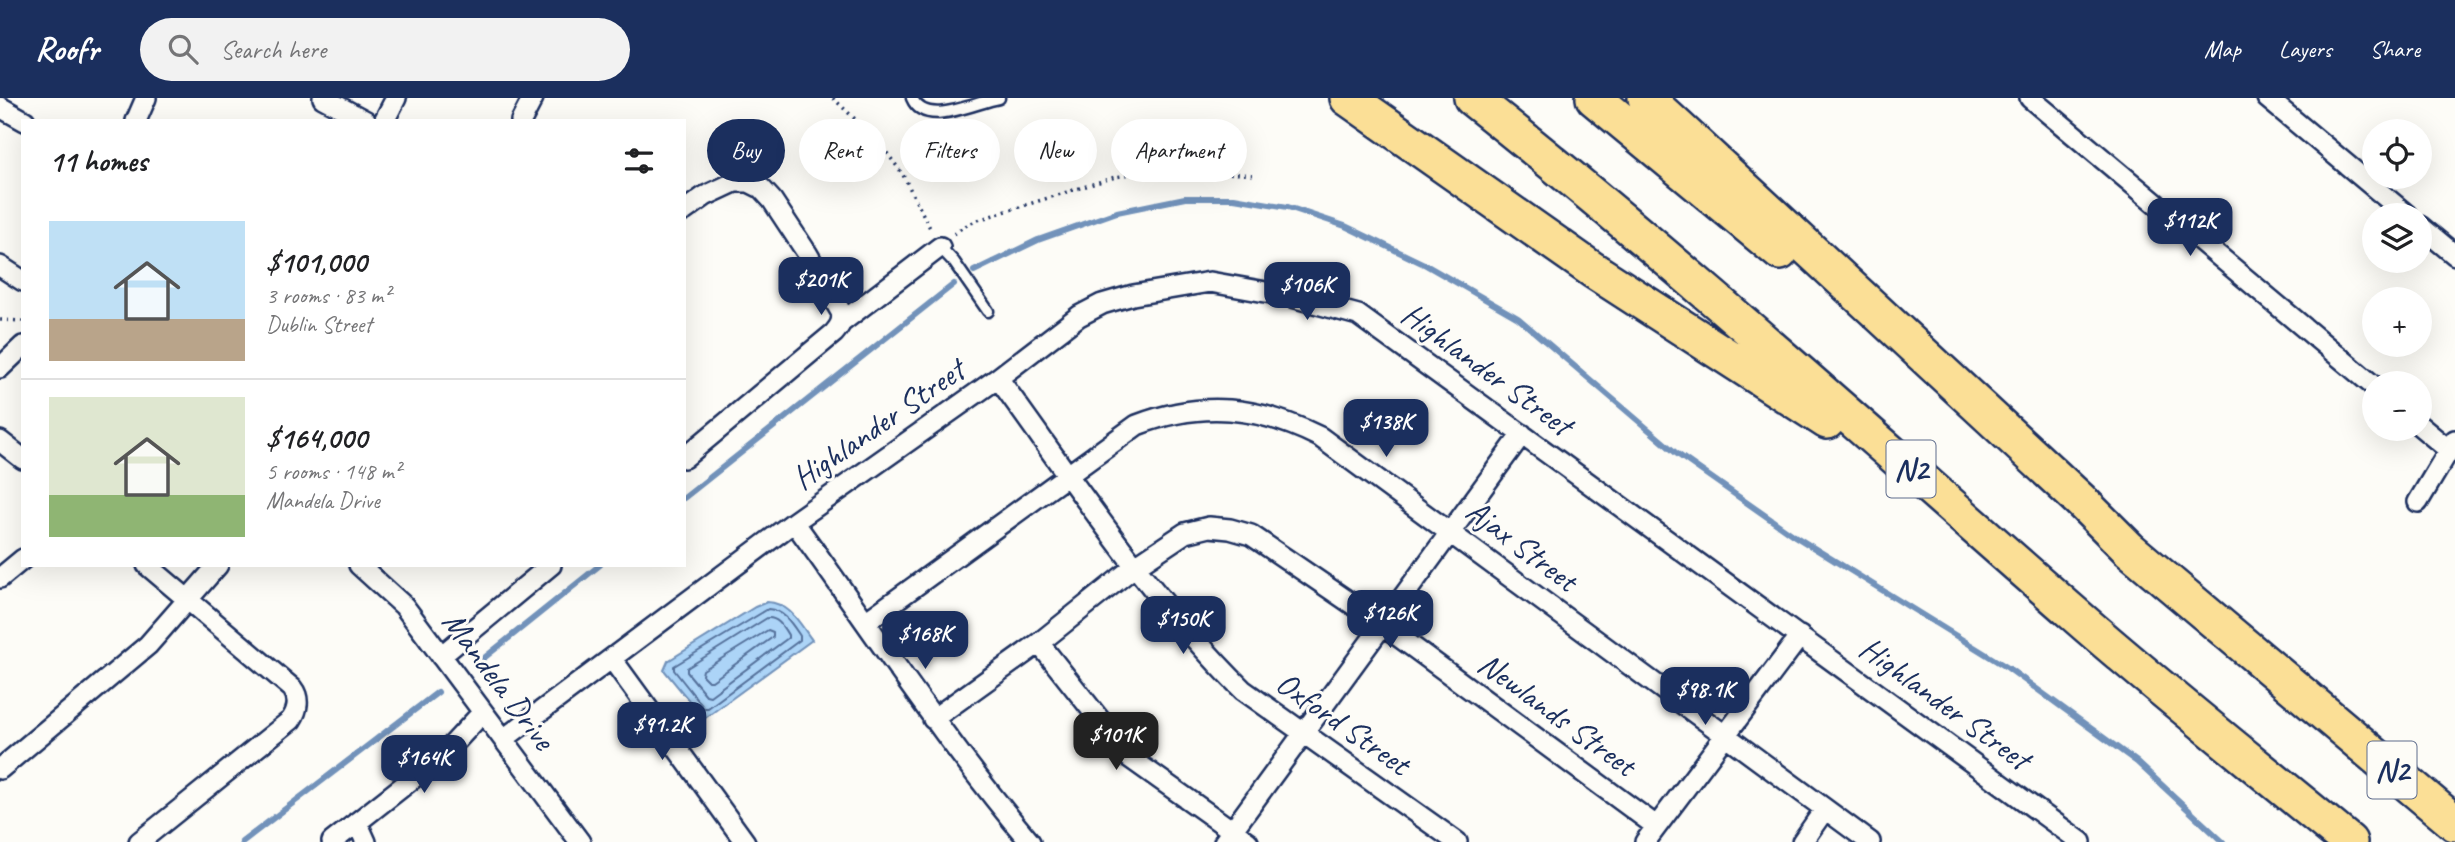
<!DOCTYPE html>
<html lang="en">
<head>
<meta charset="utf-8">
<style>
  :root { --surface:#fff; --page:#f2f2f2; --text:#202124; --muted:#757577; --line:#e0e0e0; --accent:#1b2f5e }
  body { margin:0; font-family:Caveat,sans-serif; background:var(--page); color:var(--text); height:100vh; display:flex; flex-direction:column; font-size:26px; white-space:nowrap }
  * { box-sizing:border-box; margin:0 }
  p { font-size:23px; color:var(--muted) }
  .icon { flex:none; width:38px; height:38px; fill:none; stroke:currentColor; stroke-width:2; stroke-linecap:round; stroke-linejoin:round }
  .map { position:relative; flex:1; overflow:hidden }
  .panel { position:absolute; left:21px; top:21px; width:665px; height:448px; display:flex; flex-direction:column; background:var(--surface); border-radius:0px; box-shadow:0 7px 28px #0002 }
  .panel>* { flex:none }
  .banner { position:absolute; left:707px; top:21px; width:665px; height:63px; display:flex; gap:14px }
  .controls { position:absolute; left:2362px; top:21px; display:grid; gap:14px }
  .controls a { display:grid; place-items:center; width:70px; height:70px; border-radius:50%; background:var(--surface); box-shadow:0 7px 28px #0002; font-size:35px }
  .price { position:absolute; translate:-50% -60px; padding:0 16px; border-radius:14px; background:var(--accent); color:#fff; font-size:23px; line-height:46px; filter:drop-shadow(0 2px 4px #0008) }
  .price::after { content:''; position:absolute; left:50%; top:42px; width:21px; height:16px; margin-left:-10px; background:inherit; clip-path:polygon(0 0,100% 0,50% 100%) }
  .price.selected { background:#222; color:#fff }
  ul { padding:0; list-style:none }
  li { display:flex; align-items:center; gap:21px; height:175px; padding:0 28px }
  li+li { border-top:2px solid var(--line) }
  li span { display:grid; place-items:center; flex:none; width:196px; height:140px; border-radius:0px; color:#555 }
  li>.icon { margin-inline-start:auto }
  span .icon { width:84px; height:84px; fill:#fffc; stroke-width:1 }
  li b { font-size:30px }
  h2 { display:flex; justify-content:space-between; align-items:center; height:84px; padding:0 28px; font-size:30px }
  .chip { padding:0 24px; border-radius:32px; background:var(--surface); box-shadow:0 7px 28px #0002; font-size:24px; line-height:63px }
  .chip.selected { background:var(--accent); color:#fff }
  header { display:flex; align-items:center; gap:42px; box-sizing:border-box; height:98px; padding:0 35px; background:var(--accent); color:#fff }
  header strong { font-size:33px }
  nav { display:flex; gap:38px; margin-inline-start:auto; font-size:24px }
  .search { width:490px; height:63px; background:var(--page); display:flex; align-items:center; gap:18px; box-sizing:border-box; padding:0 24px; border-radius:38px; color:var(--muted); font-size:26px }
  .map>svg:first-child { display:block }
  .water { fill:#acd4f7; stroke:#7292ba; stroke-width:2 }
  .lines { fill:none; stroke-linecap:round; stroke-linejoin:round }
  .shore { stroke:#55719b; stroke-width:2 }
  .stream { stroke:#7292ba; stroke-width:6 }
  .service-casing { stroke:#1b2f5e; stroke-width:15 }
  .minor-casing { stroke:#1b2f5e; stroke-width:24 }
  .motorway-casing { stroke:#1b2f5e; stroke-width:40 }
  .path { stroke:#1b2f5e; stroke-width:3.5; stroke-dasharray:2 5; stroke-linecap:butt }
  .service { stroke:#fdfcf7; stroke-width:10 }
  .minor { stroke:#fdfcf7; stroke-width:19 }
  .motorway { stroke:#fbdf96; stroke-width:35 }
  .labels { text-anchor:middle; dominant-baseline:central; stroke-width:6; stroke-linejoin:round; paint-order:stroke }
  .shield { fill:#fdfcf7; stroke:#5f6c8c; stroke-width:2 }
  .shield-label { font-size:32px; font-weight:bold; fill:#1b2f5e }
  .street-label { font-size:33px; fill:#1b2f5e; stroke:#fdfcf7 }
</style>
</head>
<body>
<header>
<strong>Roofr</strong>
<div class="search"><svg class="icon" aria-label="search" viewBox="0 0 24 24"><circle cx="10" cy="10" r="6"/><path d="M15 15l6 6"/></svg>Search here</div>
<nav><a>Map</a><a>Layers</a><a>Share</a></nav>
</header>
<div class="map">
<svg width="2455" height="744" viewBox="0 0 2455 744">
  <rect width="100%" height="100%" fill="#fdfcf7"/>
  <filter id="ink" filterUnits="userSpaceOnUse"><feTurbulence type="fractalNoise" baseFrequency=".0143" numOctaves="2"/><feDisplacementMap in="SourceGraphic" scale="14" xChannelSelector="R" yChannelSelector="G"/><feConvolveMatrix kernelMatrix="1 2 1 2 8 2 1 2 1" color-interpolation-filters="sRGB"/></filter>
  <g filter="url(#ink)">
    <!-- water -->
    <path class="water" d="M 767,504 C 790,505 800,526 812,542 L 704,621 L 664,572 L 668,563 L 755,509 Z"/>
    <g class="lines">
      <!-- shore -->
      <path class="shore" d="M 768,511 C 784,512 792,526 800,538 L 800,542 L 708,610 L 704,610 L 674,572 L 674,568 Z
        M 767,520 C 778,519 783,529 788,537 L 788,540 L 710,598 L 706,597 L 687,574 L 687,570 Z
        M 768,532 L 773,534 L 773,539 L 712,583 L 708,583 L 702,577 L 703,572 Z"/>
      <!-- stream -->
      <path class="stream" d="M 974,173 L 1038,142 L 1117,114 L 1185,100 L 1234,100 L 1288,109 L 1345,128 L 1424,166 L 1518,220 L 1676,355 L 1793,437 L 2008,570 L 2137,664 L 2223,744
        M 684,400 L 954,186
        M 479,564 L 600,467
        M 242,744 L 438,594"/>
      <defs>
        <path id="service" d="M 912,0 C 925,31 975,4 999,0
          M 940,149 L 954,164 L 988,213"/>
        <path id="minor" d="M 323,0 L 366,23
          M 2030,0 L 2375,289
          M 2267,0 L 2407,117
          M 0,9 L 25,23
          M 136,23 L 146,0
          M 384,23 L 396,0
          M 521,23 L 533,0
          M 684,113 L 705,98 L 735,84 L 749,84 L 761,90 L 772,102 L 807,155 L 841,214 C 843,223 840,228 834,235 L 684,360
          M 2420,128 L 2455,157
          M 0,168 L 23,183
          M 842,224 L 940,149
          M 0,270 L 23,248
          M 998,280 C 1076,387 1149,499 1243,592 L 1457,744
          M 2420,328 L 2449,352
          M 0,343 L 23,361
          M 2418,404 L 2455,342
          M 794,424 C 872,531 944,642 1030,744
          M 359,467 L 404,508 L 580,744
          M 0,480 L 23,461
          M 867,523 L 1137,327 C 1202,302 1258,308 1320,339 L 1870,744
          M 1039,545 L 1130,660 L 1248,744
          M 441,558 L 551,467
          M 612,561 L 745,744
          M 933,621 L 1039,545 L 1134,469 L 1185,435 L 1209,429 L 1230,431 L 1251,437 L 1383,527 L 1656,728
          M 505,640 L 794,424 L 998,280 L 1079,218 L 1102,206 L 1133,197 L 1210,184 L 1288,198 L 1358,217 L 2081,744
          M 0,671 L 148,547 L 218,467
          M 357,724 L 366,744
          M 139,744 L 291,622 C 298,612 300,600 292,590 L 147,467
          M 332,744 L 444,656 L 483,614
          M 1224,744 L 1522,336
          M 1645,744 L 1800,538
          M 1802,744 L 1825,711"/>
        <path id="motorway" d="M 1348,0 L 1593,172 L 1827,323
          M 1472,0 C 1679,164 1875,342 2073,515 C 2163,594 2257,668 2349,744
          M 1594,0 L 1780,154
          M 1646,0 L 2080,402 L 2129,451 L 2455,725"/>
      </defs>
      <!-- service casing -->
      <use href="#service" class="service-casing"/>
      <!-- minor casing -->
      <use href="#minor" class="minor-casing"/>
      <!-- motorway casing -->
      <use href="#motorway" class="motorway-casing"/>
      <!-- path -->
      <path class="path" d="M 833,0 L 878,43 L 902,75 L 931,132
        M 954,136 L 963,129 L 978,122 L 1115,79 L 1152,73 L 1181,72 L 1256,77
        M 0,222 L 23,223"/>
      <!-- service -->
      <use href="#service" class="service"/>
      <!-- minor -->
      <use href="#minor" class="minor"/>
      <!-- motorway -->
      <use href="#motorway" class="motorway"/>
    </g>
  </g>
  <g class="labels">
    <!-- shield labels -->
    <g class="shield">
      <rect x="1886.5" y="342.5" width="49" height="57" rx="5"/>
      <rect x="2367.5" y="643.5" width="49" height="57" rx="5"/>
    </g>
    <g class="shield-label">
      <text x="1911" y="371">N2</text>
      <text x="2392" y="672">N2</text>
    </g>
    <!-- street labels -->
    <g class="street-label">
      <text transform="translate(1487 271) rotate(36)">Highlander Street</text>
      <text transform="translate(878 326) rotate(-35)">Highlander Street</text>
      <text transform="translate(1522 447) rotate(37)">Ajax Street</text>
      <text transform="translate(499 582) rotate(53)">Mandela Drive</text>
      <text transform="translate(1945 605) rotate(36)">Highlander Street</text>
      <text transform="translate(1557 616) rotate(36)">Newlands Street</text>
      <text transform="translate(1343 625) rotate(35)">Oxford Street</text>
    </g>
  </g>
</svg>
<div class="controls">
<a><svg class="icon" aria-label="locate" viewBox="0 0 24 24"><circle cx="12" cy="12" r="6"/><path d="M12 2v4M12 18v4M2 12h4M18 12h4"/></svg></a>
<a><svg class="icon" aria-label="layers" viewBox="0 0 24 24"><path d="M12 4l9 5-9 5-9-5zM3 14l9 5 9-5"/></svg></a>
<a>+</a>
<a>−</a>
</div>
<b class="price" style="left:2190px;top:160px">$112K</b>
<b class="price" style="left:821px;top:219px">$201K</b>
<b class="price" style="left:1307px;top:224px">$106K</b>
<b class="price" style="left:1386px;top:361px">$138K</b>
<b class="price" style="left:1390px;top:552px">$126K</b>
<b class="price" style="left:1183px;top:558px">$150K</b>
<b class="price" style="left:925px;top:573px">$168K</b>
<b class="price" style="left:1705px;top:629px">$98.1K</b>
<b class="price" style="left:662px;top:664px">$91.2K</b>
<b class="price selected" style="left:1116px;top:674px">$101K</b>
<b class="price" style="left:424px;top:697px">$164K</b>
<div class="banner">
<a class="chip selected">Buy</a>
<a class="chip">Rent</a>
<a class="chip">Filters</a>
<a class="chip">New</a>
<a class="chip">Apartment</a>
</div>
<section class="panel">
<h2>11 homes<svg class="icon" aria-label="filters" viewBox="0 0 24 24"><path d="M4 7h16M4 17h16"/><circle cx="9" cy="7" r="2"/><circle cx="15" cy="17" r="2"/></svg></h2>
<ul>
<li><span style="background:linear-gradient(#bfe0f5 70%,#b9a48a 0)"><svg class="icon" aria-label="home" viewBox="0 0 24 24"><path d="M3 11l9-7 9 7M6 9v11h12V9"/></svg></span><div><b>$101,000</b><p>3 rooms · 83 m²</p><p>Dublin Street</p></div></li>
<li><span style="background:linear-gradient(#dfe7d0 70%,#8fb573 0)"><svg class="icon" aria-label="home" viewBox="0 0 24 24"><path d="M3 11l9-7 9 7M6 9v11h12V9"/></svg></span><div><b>$164,000</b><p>5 rooms · 148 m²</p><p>Mandela Drive</p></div></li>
</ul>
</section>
</div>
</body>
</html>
